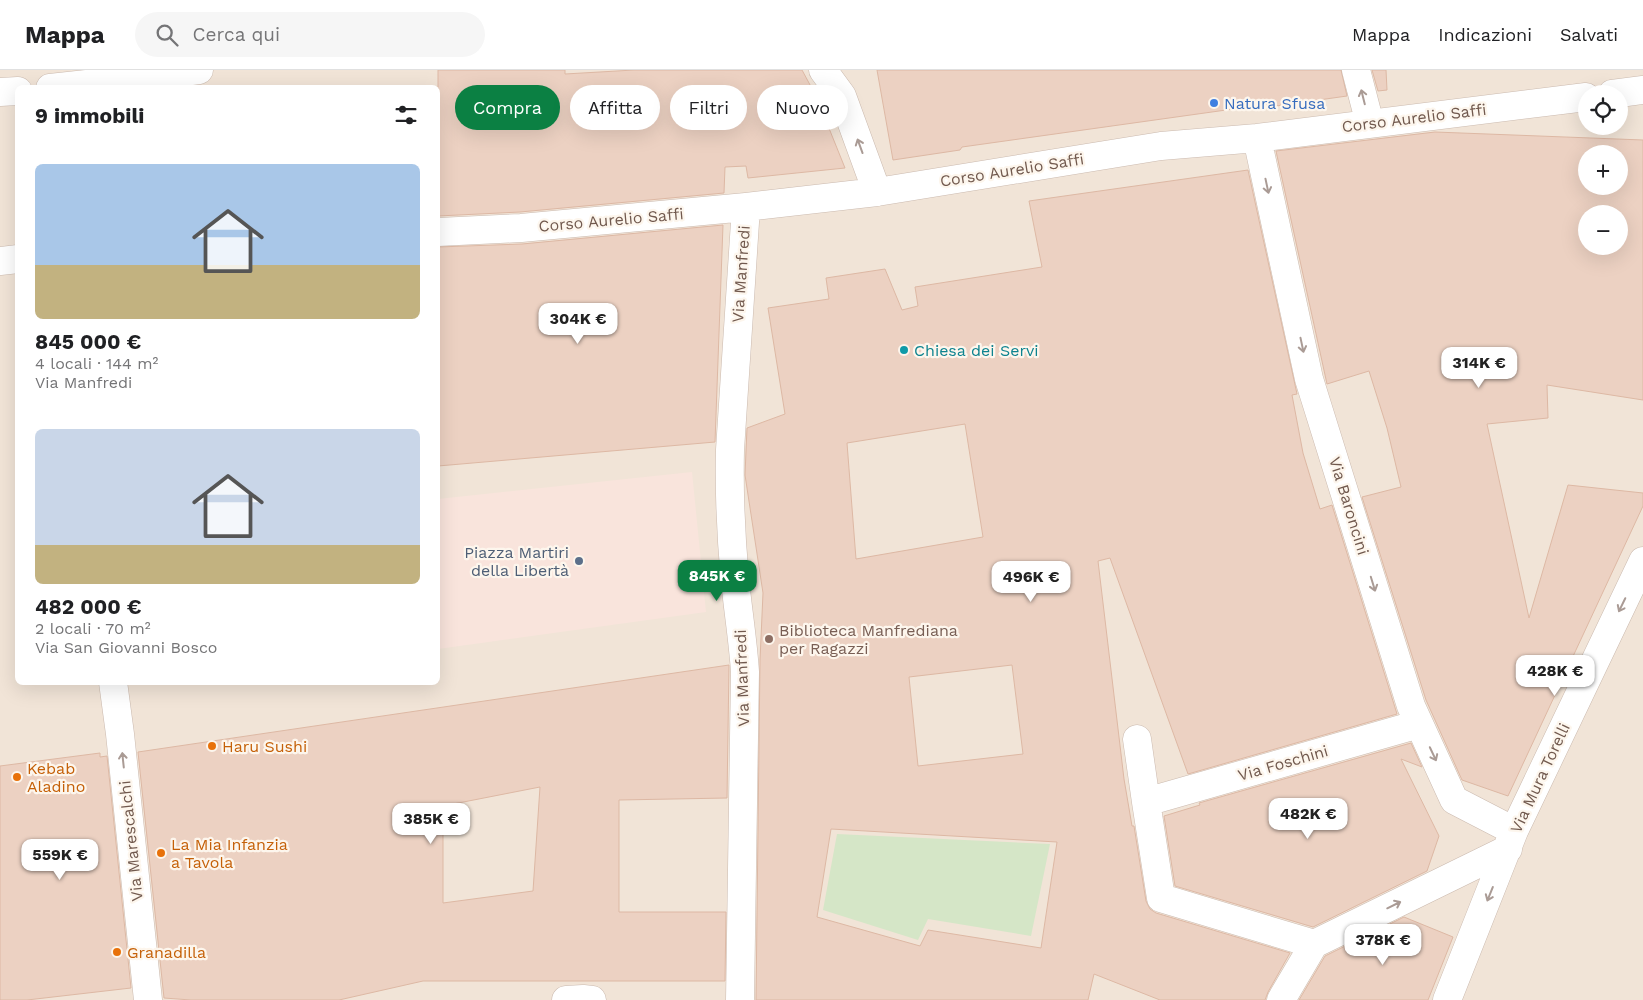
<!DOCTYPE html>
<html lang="it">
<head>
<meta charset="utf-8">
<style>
  :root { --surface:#fff; --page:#f6f6f6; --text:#202124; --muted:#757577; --line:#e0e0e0; --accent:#0b8043 }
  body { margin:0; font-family:"Work Sans",sans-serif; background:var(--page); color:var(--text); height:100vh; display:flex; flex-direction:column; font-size:19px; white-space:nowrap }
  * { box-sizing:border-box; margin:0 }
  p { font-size:16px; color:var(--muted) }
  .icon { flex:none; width:28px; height:28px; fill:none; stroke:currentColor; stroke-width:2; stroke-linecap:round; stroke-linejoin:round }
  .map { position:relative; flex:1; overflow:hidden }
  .drawer { position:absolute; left:15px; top:15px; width:425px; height:600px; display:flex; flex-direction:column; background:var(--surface); border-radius:8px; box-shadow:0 5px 20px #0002 }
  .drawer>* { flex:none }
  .hud { position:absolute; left:455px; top:15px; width:475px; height:45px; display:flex; gap:10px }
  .tools { position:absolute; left:1578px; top:15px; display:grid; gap:10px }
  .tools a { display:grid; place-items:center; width:50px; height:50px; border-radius:50%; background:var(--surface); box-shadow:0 5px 20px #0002; font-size:25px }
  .price { position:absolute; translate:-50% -42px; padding:0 11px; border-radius:10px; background:#fff; color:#222; font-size:16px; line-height:32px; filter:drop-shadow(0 1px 2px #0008) }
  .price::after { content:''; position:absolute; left:50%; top:30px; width:15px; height:11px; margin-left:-8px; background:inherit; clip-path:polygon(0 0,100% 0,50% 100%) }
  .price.current { background:var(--accent); color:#fff }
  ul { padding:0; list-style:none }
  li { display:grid; align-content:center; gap:10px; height:265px; padding:0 20px }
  li span { display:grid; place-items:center; height:155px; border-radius:8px; color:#555 }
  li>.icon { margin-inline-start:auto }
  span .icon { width:90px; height:90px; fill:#fffc; stroke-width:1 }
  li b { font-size:21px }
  h2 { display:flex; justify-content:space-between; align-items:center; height:60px; padding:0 20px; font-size:21px }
  .chip { padding:0 18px; border-radius:22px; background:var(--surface); box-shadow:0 5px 20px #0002; font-size:18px; line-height:45px }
  .chip.current { background:var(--accent); color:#fff }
  header { display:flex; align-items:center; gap:30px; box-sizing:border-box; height:70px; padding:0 25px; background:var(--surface); border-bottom:1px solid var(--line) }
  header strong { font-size:24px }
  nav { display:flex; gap:28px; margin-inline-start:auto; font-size:18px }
  .search { width:350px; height:45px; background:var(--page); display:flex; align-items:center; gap:12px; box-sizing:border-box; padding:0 18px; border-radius:28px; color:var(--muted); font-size:19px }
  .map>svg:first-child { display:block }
  .residential { fill:#f1e4d7; fill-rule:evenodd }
  .commercial { fill:#f9e4dc }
  .green { fill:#d5e6c7 }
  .building { fill:#ecd1c2; stroke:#ddb8a4; fill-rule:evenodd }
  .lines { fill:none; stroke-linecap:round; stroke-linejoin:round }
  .minor-casing { stroke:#cbbaaf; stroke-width:29 }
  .minor { stroke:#fff; stroke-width:28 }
  .oneway { stroke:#aa9b95 }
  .shop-dot { fill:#3f7fe0; stroke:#fdf6ed; stroke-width:2 }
  .culture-dot { fill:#0f9aa8; stroke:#fdf6ed; stroke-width:2 }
  .service-dot { fill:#5c6f8a; stroke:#fdf6ed; stroke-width:2 }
  .education-dot { fill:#8d6e63; stroke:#fdf6ed; stroke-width:2 }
  .food-dot { fill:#e8710a; stroke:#fdf6ed; stroke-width:2 }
  .labels { text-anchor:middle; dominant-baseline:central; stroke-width:4.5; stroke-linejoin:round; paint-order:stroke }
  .shop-label { font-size:16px; fill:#366cbe; stroke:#fdf6ed; text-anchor:start }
  .street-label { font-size:16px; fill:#71594e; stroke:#fdf6ed }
  .culture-label { font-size:16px; fill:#0d838f; stroke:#fdf6ed; text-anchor:start }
  .service-label { font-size:16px; fill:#4e5e75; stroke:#fdf6ed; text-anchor:end }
  .education-label { font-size:16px; fill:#785e54; stroke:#fdf6ed; text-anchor:start }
  .food-label { font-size:16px; fill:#c56008; stroke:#fdf6ed; text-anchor:start }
</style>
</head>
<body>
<header>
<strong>Mappa</strong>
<div class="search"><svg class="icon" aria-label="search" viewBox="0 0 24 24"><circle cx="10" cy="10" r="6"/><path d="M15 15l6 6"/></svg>Cerca qui</div>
<nav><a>Mappa</a><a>Indicazioni</a><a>Salvati</a></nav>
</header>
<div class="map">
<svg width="1643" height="930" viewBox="0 0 1643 930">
  <rect width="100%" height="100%" fill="#faf2e7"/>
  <!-- residential -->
  <path class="residential" d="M 0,0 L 1643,0 L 1643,930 L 0,930 ZM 18,18 L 438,18 L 438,612 L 18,612 ZM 1586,24 L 1619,24 L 1619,56 L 1586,56 ZM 1586,84 L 1619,84 L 1619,116 L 1586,116 ZM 1586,144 L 1619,144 L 1619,176 L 1586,176 Z"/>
  <!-- commercial -->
  <path class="commercial" d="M 692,402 L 706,542 L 438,579 L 438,429 Z"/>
  <!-- green -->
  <path class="green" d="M 837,764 L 1050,774 L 1031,866 L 928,849 L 918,870 L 823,840 Z"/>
  <!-- building -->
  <path class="building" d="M 438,0 L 565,0 L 565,4 L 634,0 L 802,0 L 816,26 L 845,98 L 748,108 L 746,96 L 725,97 L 724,123 L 520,142 L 438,146 Z
    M 877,0 L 1341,0 L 1347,26 L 1269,37 L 1269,34 L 962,77 L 960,80 L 893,90 Z
    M 1372,0 L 1386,0 L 1387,20 L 1378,21 Z
    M 1435,62 L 1643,70 L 1643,330 L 1547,315 L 1548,348 L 1487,354 L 1529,548 L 1568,415 L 1643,423 L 1643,436 L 1508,726 L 1462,710 L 1426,630 L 1362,427 L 1401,417 L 1387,358 L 1369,301 L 1327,314 L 1276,81 ZM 1586,84 L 1619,84 L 1619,116 L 1586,116 ZM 1586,144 L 1619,144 L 1619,176 L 1586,176 Z
    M 1248,100 L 1297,324 L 1292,325 L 1303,383 L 1320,439 L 1332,435 L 1397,644 L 1188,704 L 1110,488 L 1098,491 L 1124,709 L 1132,756 L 1134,756 L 1146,831 L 1150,839 L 1156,843 L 1290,883 L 1268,922 L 1265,930 L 1160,930 L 1094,904 L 1088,930 L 756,930 L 760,590 L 763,523 L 745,405 L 746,381 L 747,358 L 785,344 L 768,238 L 829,229 L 826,208 L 885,199 L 902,240 L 918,236 L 915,217 L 1042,197 L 1029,131 ZM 965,354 L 983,467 L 856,489 L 847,373 ZM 1012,595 L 1023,684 L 918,696 L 909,607 ZM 831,759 L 1057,772 L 1041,878 L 928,860 L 920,876 L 817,847 Z
    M 723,155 L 715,372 L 438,396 L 438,177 L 522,174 Z
    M 729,595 L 727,728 L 619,730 L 619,842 L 726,842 L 725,911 L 423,911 L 339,930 L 191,930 L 164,928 L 138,682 ZM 540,717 L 533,821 L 443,833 L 443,736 Z
    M 1411,673 L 1422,697 L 1401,689 L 1439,766 L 1427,801 L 1313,857 L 1175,816 L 1164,746 L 1200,735 L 1199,733 Z
    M 100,683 L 100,687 L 107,686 L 131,918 L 27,930 L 0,930 L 0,696 Z
    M 1404,847 L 1453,867 L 1428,930 L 1299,930 L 1325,886 Z"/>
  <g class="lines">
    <defs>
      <path id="minor" d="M 823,0 L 842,26 L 877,122
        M 1356,0 L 1370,54
        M 50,18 L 113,11 L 199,0
        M 0,22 L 18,21
        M 1612,24 L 1643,20
        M 1257,68 L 1309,309 L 1411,636 L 1454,730 L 1514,761
        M 438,162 L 521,158 L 746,137 L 877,122 L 1161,76 L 1257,68 L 1586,27
        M 0,191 L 18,189
        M 113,612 L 120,664 L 148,930
        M 1137,669 L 1146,732 L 1419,654
        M 1146,732 L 1161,828 L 1314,874
        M 566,930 L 583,929 L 592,930
        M 740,930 L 745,602 C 743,571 738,541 735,510 C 731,467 729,423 730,380 L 746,137
        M 1281,930 L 1314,874 L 1508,779
        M 1447,930 L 1514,761 L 1643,491"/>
    </defs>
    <!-- minor casing -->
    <use href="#minor" class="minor-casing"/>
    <!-- minor -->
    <use href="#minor" class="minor"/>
  </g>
  <!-- one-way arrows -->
  <defs><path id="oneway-shaft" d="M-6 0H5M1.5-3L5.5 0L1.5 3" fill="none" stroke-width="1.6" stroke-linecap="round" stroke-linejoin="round" transform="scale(1.25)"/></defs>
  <g class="oneway">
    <use href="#oneway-shaft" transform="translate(1363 27) rotate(-104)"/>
    <use href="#oneway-shaft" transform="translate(860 76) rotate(-110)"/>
    <use href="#oneway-shaft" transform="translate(1267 116) rotate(78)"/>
    <use href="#oneway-shaft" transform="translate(1302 275) rotate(78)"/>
    <use href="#oneway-shaft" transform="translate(1373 514) rotate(73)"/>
    <use href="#oneway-shaft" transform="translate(1622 535) rotate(116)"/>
    <use href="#oneway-shaft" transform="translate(1433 684) rotate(65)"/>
    <use href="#oneway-shaft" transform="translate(123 690) rotate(-96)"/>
    <use href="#oneway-shaft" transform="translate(1490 824) rotate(112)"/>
    <use href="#oneway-shaft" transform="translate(1394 835) rotate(-26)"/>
  </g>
  <!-- markers -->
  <circle class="shop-dot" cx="1214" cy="33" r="5"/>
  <circle class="culture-dot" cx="904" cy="280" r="5"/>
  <circle class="service-dot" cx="579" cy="491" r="5"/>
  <circle class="education-dot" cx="769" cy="569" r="5"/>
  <g class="food-dot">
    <circle cx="212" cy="676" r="5"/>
    <circle cx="17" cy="707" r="5"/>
    <circle cx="161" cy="783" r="5"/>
    <circle cx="117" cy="882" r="5"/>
  </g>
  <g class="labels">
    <!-- shop labels -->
    <g class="shop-label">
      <text x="1224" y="33">Natura Sfusa</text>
    </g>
    <!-- street labels -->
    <g class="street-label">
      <text transform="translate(1414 48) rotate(-7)">Corso Aurelio Saffi</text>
      <text transform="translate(1012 100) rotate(-9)">Corso Aurelio Saffi</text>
      <text transform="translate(611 150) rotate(-5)">Corso Aurelio Saffi</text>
      <text transform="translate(741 204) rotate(-86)">Via Manfredi</text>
      <text transform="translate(1349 436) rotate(73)">Via Baroncini</text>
      <text transform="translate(742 608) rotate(-92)">Via Manfredi</text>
      <text transform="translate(1283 693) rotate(-16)">Via Foschini</text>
      <text transform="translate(1540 708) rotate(-65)">Via Mura Torelli</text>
      <text transform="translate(131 771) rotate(-96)">Via Marescalchi</text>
    </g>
    <!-- culture labels -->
    <g class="culture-label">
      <text x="914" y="280">Chiesa dei Servi</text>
    </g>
    <!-- service labels -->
    <g class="service-label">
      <text x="569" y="482">Piazza Martiri<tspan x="569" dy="18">della Libertà</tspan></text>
    </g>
    <!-- education labels -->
    <g class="education-label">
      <text x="779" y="560">Biblioteca Manfrediana<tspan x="779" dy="18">per Ragazzi</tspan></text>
    </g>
    <!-- food labels -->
    <g class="food-label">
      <text x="222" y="676">Haru Sushi</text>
      <text x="27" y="698">Kebab<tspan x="27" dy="18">Aladino</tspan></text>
      <text x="171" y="774">La Mia Infanzia<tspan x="171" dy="18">a Tavola</tspan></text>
      <text x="127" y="882">Granadilla</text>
    </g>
  </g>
</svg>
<div class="tools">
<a><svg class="icon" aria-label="locate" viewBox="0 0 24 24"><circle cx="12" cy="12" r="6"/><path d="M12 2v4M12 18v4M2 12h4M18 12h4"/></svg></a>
<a>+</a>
<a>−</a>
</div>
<b class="price" style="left:578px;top:275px">304K €</b>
<b class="price" style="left:1479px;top:319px">314K €</b>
<b class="price current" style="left:717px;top:532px">845K €</b>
<b class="price" style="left:1031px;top:533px">496K €</b>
<b class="price" style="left:1555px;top:627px">428K €</b>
<b class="price" style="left:1308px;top:770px">482K €</b>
<b class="price" style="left:431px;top:775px">385K €</b>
<b class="price" style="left:60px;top:811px">559K €</b>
<b class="price" style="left:1383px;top:896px">378K €</b>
<div class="hud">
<a class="chip current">Compra</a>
<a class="chip">Affitta</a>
<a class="chip">Filtri</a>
<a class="chip">Nuovo</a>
</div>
<section class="drawer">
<h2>9 immobili<svg class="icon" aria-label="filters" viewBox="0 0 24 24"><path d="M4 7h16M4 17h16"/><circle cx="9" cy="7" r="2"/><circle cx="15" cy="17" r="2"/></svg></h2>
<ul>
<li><span style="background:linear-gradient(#a9c7e8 65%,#c2b280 0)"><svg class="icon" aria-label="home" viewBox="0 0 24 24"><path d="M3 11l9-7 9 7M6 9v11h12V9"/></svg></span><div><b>845 000 €</b><p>4 locali · 144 m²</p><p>Via Manfredi</p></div></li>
<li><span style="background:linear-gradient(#c9d6e8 75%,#c2b280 0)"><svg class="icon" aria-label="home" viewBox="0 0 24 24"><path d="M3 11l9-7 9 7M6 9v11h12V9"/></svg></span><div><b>482 000 €</b><p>2 locali · 70 m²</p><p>Via San Giovanni Bosco</p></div></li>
</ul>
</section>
</div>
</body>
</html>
